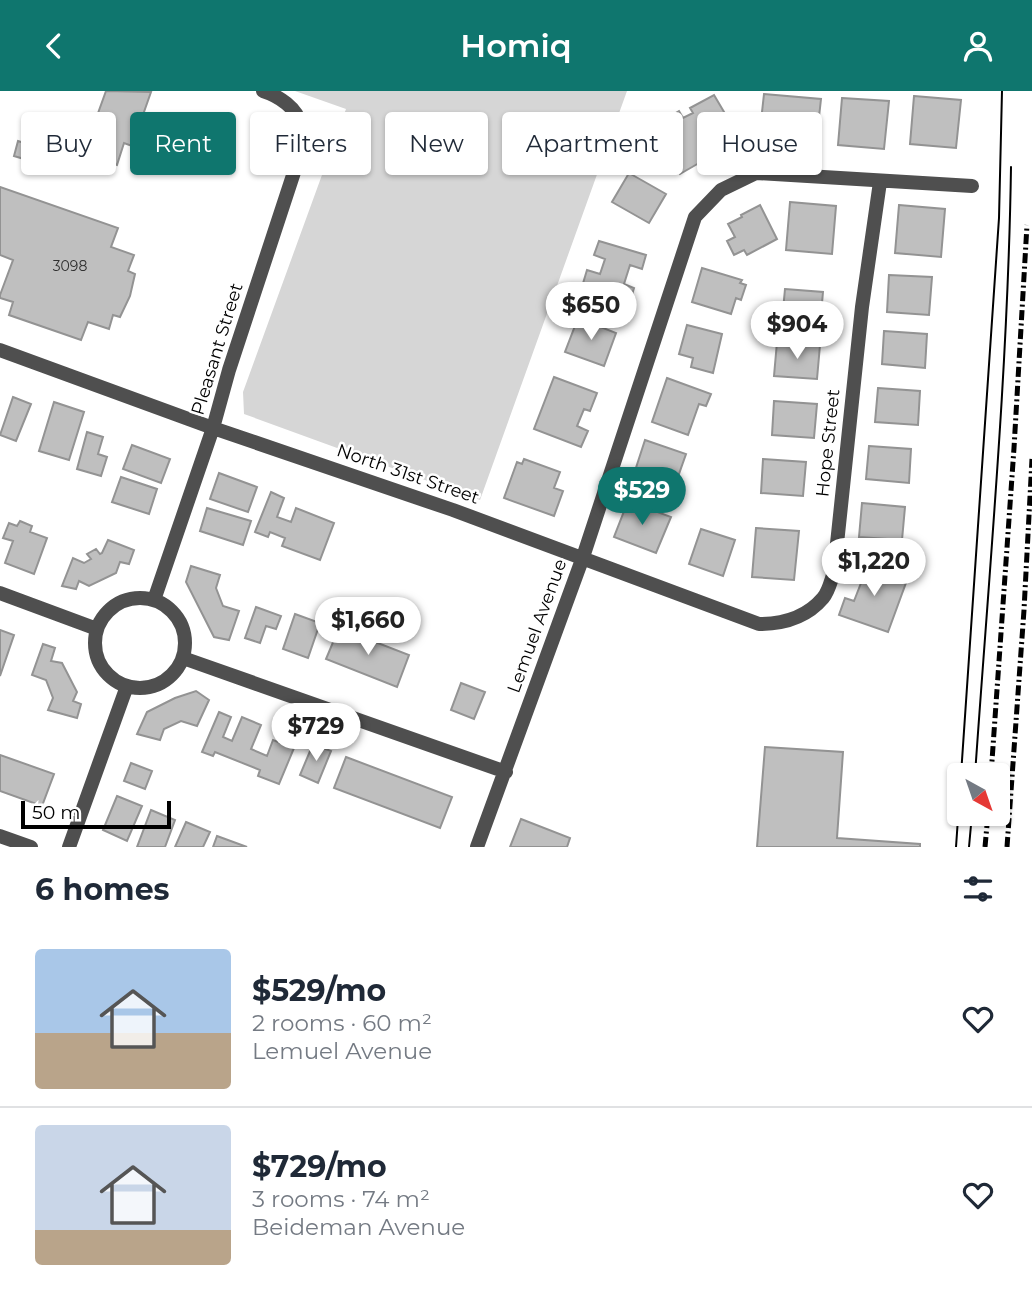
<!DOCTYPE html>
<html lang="en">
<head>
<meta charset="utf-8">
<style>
  :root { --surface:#fff; --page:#f6f6f7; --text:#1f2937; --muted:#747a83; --line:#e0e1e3; --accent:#0f766e }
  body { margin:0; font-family:Montserrat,sans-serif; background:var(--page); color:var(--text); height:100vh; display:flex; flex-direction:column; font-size:26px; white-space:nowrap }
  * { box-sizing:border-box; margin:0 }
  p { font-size:23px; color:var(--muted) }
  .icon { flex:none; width:38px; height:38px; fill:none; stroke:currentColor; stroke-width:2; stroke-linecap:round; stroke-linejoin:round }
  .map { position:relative; height:756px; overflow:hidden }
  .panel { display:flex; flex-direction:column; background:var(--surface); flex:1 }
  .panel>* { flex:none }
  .guide { position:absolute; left:21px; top:21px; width:990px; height:63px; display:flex; gap:14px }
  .needle { width:46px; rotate:140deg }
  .buttons { position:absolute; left:947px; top:672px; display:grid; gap:14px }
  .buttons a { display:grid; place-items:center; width:63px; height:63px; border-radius:7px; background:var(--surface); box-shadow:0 2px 5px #0004; font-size:35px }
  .scale { position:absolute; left:21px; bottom:18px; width:150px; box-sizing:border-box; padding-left:7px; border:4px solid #000; border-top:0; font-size:19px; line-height:24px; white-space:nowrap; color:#000; -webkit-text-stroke:5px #fff; paint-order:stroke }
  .price { position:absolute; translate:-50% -60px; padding:0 16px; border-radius:24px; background:#fff; color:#222; font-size:23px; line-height:46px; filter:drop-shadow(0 2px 4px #0008) }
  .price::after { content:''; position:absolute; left:50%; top:42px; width:21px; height:16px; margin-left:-10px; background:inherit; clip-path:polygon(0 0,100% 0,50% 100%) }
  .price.current { background:var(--accent); color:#fff }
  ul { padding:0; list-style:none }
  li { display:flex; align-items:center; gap:21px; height:175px; padding:0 35px }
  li+li { border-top:2px solid var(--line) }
  li span { display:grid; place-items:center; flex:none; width:196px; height:140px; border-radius:7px; color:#555 }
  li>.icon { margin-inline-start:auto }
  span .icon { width:84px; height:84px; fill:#fffc; stroke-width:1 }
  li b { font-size:30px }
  h2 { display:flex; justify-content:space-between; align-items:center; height:84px; padding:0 35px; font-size:30px }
  .pill { padding:0 24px; border-radius:7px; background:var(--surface); box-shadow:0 2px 5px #0004; font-size:24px; line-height:63px }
  .pill.current { background:var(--accent); color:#fff }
  header { display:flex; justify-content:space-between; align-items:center; height:91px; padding:0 35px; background:var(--accent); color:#fff; font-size:32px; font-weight:600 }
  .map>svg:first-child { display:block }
  .green { fill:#d6d6d6 }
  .building { fill:#bfbfbf; stroke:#939393; stroke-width:2 }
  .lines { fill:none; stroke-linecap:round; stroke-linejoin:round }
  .street { stroke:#4f4f4f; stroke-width:14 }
  .tram { stroke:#000; stroke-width:2 }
  .rail { stroke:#000; stroke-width:5; stroke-dasharray:10 3.5 2 3.5; stroke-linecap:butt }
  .labels { text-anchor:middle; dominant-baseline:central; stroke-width:5; stroke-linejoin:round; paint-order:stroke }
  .number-label { font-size:14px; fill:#303030 }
  .street-label { font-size:18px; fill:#000; stroke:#fff }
</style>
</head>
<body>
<header><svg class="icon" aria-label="back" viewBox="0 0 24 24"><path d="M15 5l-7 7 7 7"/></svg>Homiq<svg class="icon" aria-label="person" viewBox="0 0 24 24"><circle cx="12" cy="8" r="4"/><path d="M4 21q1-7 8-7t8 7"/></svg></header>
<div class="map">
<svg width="1032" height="756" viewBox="0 0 1032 756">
  <rect width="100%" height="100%" fill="#fff"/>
  <!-- green -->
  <path class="green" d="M 295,0 L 627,0 L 480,409 L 244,323 L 243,301 L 346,18 Z"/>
  <!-- building -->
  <path class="building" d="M 106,0 L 151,1 L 132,55 L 124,52 L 117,74 L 78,61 L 87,34 L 93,36 Z
    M 764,3 L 821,8 L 816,53 L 759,48 Z
    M 714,4 L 733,36 L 720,43 L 725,50 L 703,63 L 706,68 L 680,83 L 653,35 L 679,20 L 683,27 L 693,22 L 690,17 Z
    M 914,5 L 961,9 L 956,57 L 910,53 Z
    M 842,7 L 889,10 L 884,58 L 838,54 Z
    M 18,50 L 39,57 L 34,71 L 14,65 Z
    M 629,82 L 666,103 L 649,132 L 612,111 Z
    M 0,96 L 118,137 L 111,156 L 134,164 L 128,180 L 135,183 L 130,205 L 120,226 L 113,224 L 109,238 L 88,231 L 81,249 L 9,224 L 13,211 L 0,207 L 0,204 L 13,169 L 0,164 Z
    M 790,111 L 836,115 L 832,163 L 786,159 Z
    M 760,114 L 777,148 L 747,164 L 744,159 L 734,164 L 727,150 L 735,146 L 728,133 L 742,126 L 741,124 Z
    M 899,114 L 945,118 L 941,166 L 895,162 Z
    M 599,150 L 646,164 L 642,178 L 630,174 L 624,193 L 634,197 L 629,214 L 581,199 L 587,179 L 600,183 L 605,168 L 594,164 Z
    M 702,177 L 742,189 L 740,192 L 746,194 L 741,209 L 736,207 L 731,223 L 692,211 Z
    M 889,184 L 932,186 L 929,224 L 887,221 Z
    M 785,198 L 823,201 L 820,234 L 782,230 Z
    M 578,227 L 616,242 L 604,275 L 565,261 Z
    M 687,234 L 722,243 L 713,282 L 691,276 L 693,267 L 679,263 Z
    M 884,240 L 927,243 L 925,277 L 882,273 Z
    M 777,251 L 820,254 L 817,288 L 774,285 Z
    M 554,286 L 597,302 L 590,320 L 584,318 L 577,335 L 588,340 L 581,356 L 534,338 Z
    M 667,287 L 711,303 L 706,315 L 699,313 L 688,344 L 652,331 Z
    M 878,297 L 920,300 L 918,334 L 875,331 Z
    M 13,306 L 31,313 L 16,350 L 0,344 Z
    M 774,310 L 817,313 L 814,347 L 772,344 Z
    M 54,311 L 84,321 L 69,369 L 39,360 Z
    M 87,341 L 103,346 L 98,363 L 107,366 L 101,385 L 77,378 Z
    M 645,349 L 686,363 L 674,397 L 634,383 Z
    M 132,354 L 170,368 L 161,392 L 123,378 Z
    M 869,355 L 911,358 L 909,392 L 866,388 Z
    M 524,368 L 560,381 L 554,397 L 563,400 L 554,425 L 504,407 L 517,371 L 522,373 Z
    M 763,368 L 806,371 L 803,405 L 761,402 Z
    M 219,382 L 257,396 L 248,421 L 210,408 Z
    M 121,386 L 157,398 L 149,423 L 112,411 Z
    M 271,401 L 284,407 L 277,426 L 291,431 L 296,417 L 334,432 L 320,469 L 282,455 L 285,447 L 270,441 L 268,446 L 255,441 Z
    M 628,410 L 671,426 L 656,462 L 614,446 Z
    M 862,412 L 905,416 L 902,449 L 859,446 Z
    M 207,417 L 251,430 L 243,454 L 200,440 Z
    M 20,430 L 32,435 L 30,441 L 47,447 L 34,483 L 5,472 L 13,450 L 3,447 L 9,432 L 17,435 Z
    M 756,437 L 799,440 L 794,489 L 752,486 Z
    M 701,438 L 735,449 L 723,485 L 689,473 Z
    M 108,449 L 134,459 L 129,473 L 120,471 L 116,482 L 89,495 L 79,490 L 76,498 L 62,495 L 73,467 L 84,472 L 91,468 L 87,463 L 96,458 L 100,463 L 102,462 Z
    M 859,472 L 907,489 L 888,541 L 839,524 L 845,507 L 854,510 L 861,492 L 853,490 Z
    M 191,475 L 220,484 L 216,497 L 223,515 L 239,520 L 229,549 L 214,546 L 186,491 Z
    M 256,516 L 281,525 L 276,538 L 266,535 L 260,552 L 245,547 Z
    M 295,523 L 320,532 L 308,567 L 283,558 Z
    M 339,537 L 409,564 L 397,596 L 326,568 Z
    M 0,539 L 14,544 L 0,585 Z
    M 43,553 L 55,557 L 51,570 L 62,572 L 77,601 L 73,610 L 81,613 L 77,627 L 48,619 L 53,607 L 46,589 L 32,584 Z
    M 461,592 L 485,601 L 474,628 L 451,619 Z
    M 196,600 L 209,609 L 197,635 L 181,630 L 164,638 L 160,649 L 137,643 L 147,621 L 175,607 Z
    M 219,621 L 231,626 L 223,646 L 232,650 L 242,626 L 261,634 L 251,658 L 267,665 L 273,649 L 294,657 L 279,693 L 258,685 L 260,679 L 215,661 L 213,665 L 202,661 Z
    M 313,653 L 331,660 L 318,692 L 300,684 Z
    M 765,656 L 843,661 L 837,747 L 920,753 L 920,756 L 757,756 Z
    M 0,664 L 54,683 L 42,715 L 0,700 Z
    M 346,666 L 452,706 L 440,737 L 334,697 Z
    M 131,672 L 152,680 L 145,698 L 124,690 Z
    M 117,705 L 142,715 L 127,750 L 103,739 Z
    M 151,719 L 175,729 L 165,756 L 137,756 Z
    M 521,728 L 570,747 L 567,756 L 510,756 Z
    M 186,731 L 210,741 L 203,756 L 175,756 Z
    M 217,745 L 247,756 L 213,756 Z"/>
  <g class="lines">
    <!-- street -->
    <path class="street" d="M 0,259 L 213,337 L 453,419 L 759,533 C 783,533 807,526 823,507 C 829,500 831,489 834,481 L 862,216 L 880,91
      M 0,502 L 97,538
      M95 552a45 45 0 1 1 90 0a45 45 0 1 1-90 0Z
      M 154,509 L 213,337 L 229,279 L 300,63 C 301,54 304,43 301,34 C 297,17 279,5 263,0
      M 183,567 L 506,681
      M 0,745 L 31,756
      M 69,756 L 127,595
      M 477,756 L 583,466 L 695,126 L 721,99 L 756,82 L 972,95"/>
    <!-- tram -->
    <path class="tram" d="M 961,684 L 999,127 L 1002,0
      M 975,684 C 989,482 1008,279 1011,76
      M 956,756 L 959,713
      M 969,756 L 972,723"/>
    <!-- rail -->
    <path class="rail" d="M 991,684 L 1014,357 L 1027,134
      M 985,756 L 988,723
      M 1007,756 L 1024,519 L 1032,368"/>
  </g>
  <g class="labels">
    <!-- number labels -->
    <g class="number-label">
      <text x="70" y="175">3098</text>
    </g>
    <!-- street labels -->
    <g class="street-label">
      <text transform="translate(217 258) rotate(-73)">Pleasant Street</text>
      <text transform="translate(828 352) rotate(-84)">Hope Street</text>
      <text transform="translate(408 383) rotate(19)">North 31st Street</text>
      <text transform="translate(537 535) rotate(-70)">Lemuel Avenue</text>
    </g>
  </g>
</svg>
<div class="buttons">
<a><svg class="needle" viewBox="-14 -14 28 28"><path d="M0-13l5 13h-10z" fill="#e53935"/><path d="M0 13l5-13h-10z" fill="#747a83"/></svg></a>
</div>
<div class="scale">50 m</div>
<b class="price" style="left:591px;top:251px">$650</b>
<b class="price" style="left:797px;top:270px">$904</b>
<b class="price current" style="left:642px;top:436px">$529</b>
<b class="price" style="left:874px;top:507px">$1,220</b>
<b class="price" style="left:368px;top:566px">$1,660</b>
<b class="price" style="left:316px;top:672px">$729</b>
<div class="guide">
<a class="pill">Buy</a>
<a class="pill current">Rent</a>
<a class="pill">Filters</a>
<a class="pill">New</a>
<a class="pill">Apartment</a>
<a class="pill">House</a>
</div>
</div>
<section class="panel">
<h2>6 homes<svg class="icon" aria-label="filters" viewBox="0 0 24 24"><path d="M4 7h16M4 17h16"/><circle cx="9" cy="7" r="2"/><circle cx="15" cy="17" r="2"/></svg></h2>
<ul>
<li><span style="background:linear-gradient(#a9c7e8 60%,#b9a48a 0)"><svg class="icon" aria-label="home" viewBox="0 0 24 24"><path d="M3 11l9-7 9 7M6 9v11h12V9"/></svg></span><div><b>$529/mo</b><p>2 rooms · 60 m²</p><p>Lemuel Avenue</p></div><svg class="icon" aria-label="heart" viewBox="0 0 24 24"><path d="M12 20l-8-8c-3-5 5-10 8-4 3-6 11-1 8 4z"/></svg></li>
<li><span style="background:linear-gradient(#c9d6e8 75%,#b9a48a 0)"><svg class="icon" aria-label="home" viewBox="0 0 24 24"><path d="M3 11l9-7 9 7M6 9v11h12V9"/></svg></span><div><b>$729/mo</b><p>3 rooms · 74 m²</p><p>Beideman Avenue</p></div><svg class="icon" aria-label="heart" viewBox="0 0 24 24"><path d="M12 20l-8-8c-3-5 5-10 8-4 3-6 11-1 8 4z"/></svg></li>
</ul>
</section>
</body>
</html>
